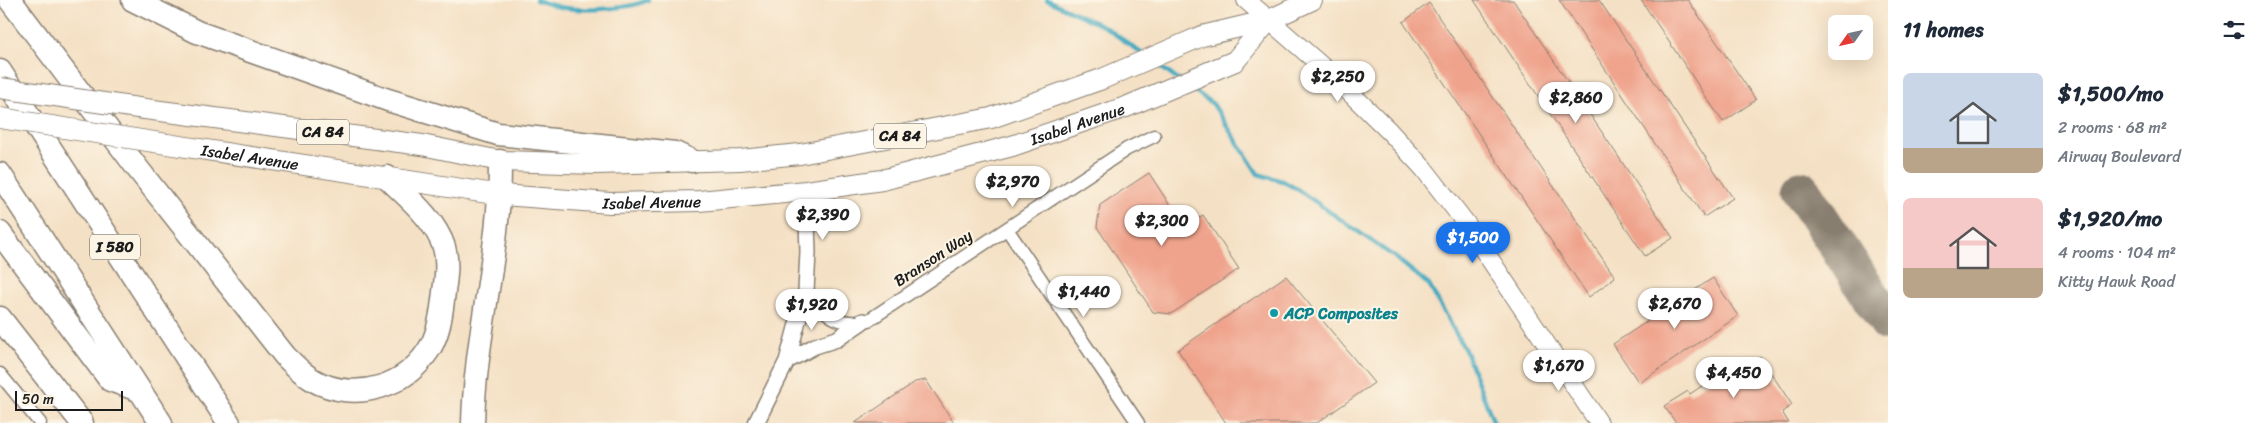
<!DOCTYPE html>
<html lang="en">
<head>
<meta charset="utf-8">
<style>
  :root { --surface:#fff; --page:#f2f2f3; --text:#1f2937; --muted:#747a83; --accent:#1a73e8 }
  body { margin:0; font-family:Sriracha,sans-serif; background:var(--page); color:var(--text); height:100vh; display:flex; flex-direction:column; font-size:19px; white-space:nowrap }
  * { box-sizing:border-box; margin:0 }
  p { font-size:16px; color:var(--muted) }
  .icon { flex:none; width:28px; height:28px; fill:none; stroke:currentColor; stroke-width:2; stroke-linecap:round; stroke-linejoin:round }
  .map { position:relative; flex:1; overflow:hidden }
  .details { display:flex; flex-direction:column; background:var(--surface); width:375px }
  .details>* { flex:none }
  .needle { width:32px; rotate:236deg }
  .tools { position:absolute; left:1828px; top:15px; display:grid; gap:10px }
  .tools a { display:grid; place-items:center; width:45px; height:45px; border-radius:8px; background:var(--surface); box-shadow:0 5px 20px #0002; font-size:25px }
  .scale { position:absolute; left:15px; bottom:12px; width:108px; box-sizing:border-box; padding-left:5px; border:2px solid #1c1c1c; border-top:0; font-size:14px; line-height:18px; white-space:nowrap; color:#1c1c1c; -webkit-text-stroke:4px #fcf5e5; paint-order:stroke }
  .price { position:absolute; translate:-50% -42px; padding:0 11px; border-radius:18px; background:#fff; color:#222; font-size:16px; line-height:32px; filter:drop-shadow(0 1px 2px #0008) }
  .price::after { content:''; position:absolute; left:50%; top:30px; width:15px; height:11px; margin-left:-8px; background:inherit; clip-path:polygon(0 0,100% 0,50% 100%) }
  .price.current { background:var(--accent); color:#fff }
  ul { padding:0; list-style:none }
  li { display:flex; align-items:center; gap:15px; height:125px; padding:0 15px }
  li span { display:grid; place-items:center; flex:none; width:140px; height:100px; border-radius:8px; color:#555 }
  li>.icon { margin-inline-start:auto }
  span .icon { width:60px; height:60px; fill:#fffc; stroke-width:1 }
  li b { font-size:21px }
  h2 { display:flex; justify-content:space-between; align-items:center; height:60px; padding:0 15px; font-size:21px }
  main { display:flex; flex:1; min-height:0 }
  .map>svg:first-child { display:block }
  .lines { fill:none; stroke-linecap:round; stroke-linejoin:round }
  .stream { stroke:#3fa8bf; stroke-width:4.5 }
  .taxiway { stroke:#887e70; stroke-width:39 }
  .building { fill:#efa38c }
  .minor-casing { stroke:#887e70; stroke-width:15 }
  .tertiary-casing { stroke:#887e70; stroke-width:18 }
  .secondary-casing { stroke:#887e70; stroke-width:20 }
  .trunk-casing { stroke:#887e70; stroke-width:22 }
  .motorway-casing { stroke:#887e70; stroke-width:25 }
  .minor { stroke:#fff; stroke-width:12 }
  .tertiary { stroke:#fff; stroke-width:15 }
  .secondary { stroke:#fff; stroke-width:18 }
  .trunk { stroke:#fff; stroke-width:20 }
  .motorway { stroke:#fff; stroke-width:22 }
  .trunk-bridge-casing { stroke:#887e70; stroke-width:22; stroke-linecap:butt }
  .trunk-bridge { stroke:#fff; stroke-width:20 }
  .culture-dot { fill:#0f9aa8; stroke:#fcf5e5; stroke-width:2 }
  .labels { text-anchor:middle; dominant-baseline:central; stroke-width:4; stroke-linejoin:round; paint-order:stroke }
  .shield { fill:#fcf5e5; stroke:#5f5d58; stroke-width:1 }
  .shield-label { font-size:15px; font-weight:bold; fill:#1c1c1c }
  .street-label { font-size:16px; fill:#1c1c1c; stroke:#fcf5e5 }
  .culture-label { font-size:16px; font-weight:bold; fill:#0d838f; stroke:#fcf5e5; text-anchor:start }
</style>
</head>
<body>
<main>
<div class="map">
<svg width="1888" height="423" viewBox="0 0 1888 423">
  <rect width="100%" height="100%" fill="#fcf5e5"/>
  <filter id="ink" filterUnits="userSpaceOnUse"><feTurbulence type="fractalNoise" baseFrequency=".02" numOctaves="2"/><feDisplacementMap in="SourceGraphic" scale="10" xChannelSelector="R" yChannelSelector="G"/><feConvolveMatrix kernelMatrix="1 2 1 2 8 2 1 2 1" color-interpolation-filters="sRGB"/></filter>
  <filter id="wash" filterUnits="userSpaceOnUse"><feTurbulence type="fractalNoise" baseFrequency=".0096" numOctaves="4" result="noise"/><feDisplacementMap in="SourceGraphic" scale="20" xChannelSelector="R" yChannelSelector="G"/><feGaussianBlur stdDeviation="1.12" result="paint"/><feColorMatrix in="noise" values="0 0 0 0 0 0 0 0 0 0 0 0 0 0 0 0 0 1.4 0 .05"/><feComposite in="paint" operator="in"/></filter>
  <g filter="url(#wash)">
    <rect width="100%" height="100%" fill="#f4e0c4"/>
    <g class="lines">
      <!-- stream -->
      <path class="stream" d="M 536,0 C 546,3 556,7 566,8 C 587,11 630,9 648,0
        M 1047,0 L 1105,27 L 1144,55
        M 1154,62 L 1178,80
        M 1189,87 L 1213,104 L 1258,174 L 1282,181 L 1297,189 L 1396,258 L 1429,285 L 1465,350 L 1494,423"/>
      <!-- taxiway -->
      <path class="taxiway" d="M 1801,190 L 1888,322"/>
    </g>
    <g id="blocks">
      <!-- building -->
      <path class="building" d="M 1474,0 L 1513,0 L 1673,238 L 1645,256 Z
        M 1559,0 L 1599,0 L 1733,198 L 1704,217 Z
        M 1641,0 L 1688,0 L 1756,100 L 1723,122 Z
        M 1429,3 L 1615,277 L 1589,297 L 1403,22 Z
        M 1149,173 L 1184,227 L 1203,215 L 1239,269 L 1171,314 L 1153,312 L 1097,227 L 1100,205 Z
        M 1286,276 L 1374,383 L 1317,423 L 1226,423 L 1178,350 Z
        M 1713,278 L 1738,316 L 1639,383 L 1613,344 Z
        M 1760,356 L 1792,405 L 1782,412 L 1789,423 L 1676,423 L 1664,406 L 1688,391 L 1690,394 L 1733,365 L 1738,371 Z
        M 926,380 L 954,423 L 855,423 L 915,382 Z"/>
    </g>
  </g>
  <g filter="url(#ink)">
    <use href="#blocks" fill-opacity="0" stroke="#887e70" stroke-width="1"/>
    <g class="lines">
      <defs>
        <path id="minor" d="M 1007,229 L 1138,423
          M 806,291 C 825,314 838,328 869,320 L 1127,149 L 1154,136
          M 0,374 L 40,423"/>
        <path id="tertiary" d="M 787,361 L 815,346 L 837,339 L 863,321
          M 756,423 L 787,361 L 806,291 L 808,252 L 806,191"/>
        <path id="secondary" d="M 1246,0 L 1332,75 L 1389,131 L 1424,169 L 1465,222 L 1599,423"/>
        <g id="trunk">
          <path d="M 145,109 L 422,145 L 500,161 L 596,164 L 740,160 L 800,154 L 991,118 L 1102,79 L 1202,36 L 1269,20 L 1312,0"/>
          <path id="s1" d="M 167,144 L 501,195 L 610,203 L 699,201 L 806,191 L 882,180 L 1012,146 L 1126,107 L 1235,61 L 1269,20"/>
        </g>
        <path id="motorway" d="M 10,0 L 138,169 L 285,356 C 296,367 307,378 321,384 C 360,400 405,386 428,351 C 438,337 441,317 443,300 C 445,282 449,265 444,247 C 434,218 408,198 387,177
          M 133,0 L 197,32 L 388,100 L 498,134 L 675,153 L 692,161
          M 0,71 L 229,423
          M 0,174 L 161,423
          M 0,233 L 110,380 L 138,390
          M 0,318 L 82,423
          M 473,423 C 475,335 501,249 500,161"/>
      </defs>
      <!-- minor casing -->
      <use href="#minor" class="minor-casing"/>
      <!-- tertiary casing -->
      <use href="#tertiary" class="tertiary-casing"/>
      <!-- secondary casing -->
      <use href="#secondary" class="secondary-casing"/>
      <!-- trunk casing -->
      <use href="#trunk" class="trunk-casing"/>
      <!-- motorway casing -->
      <use href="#motorway" class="motorway-casing"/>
      <!-- minor -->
      <use href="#minor" class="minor"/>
      <!-- tertiary -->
      <use href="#tertiary" class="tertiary"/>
      <!-- secondary -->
      <use href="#secondary" class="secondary"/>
      <!-- trunk -->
      <use href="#trunk" class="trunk"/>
      <!-- motorway -->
      <use href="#motorway" class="motorway"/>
      <defs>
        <path id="trunk-bridge" d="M 0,88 L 145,109
          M 0,118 L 167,144"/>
      </defs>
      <!-- trunk-bridge casing -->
      <use href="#trunk-bridge" class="trunk-bridge-casing"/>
      <!-- trunk-bridge -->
      <use href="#trunk-bridge" class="trunk-bridge"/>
    </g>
  </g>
  <!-- markers -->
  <circle class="culture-dot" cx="1274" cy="313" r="5"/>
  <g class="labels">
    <!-- shield labels -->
    <g class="shield">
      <rect x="297" y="119.5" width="52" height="25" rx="4"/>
      <rect x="874" y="123.5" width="52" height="25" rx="4"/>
      <rect x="90" y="234.5" width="50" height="25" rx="4"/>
    </g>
    <g class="shield-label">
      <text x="323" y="132">CA 84</text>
      <text x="900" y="136">CA 84</text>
      <text x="115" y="247">I 580</text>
    </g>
    <!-- street labels -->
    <g class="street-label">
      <text stroke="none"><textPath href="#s1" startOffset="924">Isabel Avenue</textPath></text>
      <text stroke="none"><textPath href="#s1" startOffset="84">Isabel Avenue</textPath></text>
      <text stroke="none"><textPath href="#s1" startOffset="489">Isabel Avenue</textPath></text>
      <text transform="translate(933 258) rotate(-33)">Branson Way</text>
    </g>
    <!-- culture labels -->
    <g class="culture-label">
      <text x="1284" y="313">ACP Composites</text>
    </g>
  </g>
</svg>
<div class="tools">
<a><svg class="needle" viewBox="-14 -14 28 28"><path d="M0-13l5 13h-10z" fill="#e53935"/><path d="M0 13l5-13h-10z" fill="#747a83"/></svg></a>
</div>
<div class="scale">50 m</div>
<b class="price" style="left:1338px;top:103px">$2,250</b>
<b class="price" style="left:1576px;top:124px">$2,860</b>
<b class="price" style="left:1013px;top:208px">$2,970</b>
<b class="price" style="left:823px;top:241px">$2,390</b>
<b class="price" style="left:1162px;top:247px">$2,300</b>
<b class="price current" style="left:1473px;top:264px">$1,500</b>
<b class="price" style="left:1084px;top:318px">$1,440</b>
<b class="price" style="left:1675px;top:330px">$2,670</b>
<b class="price" style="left:812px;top:331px">$1,920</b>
<b class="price" style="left:1559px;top:392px">$1,670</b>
<b class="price" style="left:1734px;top:399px">$4,450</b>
</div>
<section class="details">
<h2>11 homes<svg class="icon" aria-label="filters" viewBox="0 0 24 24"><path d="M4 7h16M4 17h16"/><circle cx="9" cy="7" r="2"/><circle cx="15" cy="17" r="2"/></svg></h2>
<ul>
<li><span style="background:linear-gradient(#c9d6e8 75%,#b9a48a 0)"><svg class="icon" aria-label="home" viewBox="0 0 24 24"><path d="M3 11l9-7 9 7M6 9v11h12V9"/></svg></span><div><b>$1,500/mo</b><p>2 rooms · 68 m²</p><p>Airway Boulevard</p></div></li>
<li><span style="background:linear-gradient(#f6c9c9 70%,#b9a48a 0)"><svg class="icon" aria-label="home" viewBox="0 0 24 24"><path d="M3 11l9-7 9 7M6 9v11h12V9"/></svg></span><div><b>$1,920/mo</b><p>4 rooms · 104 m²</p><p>Kitty Hawk Road</p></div></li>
</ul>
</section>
</main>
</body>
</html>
